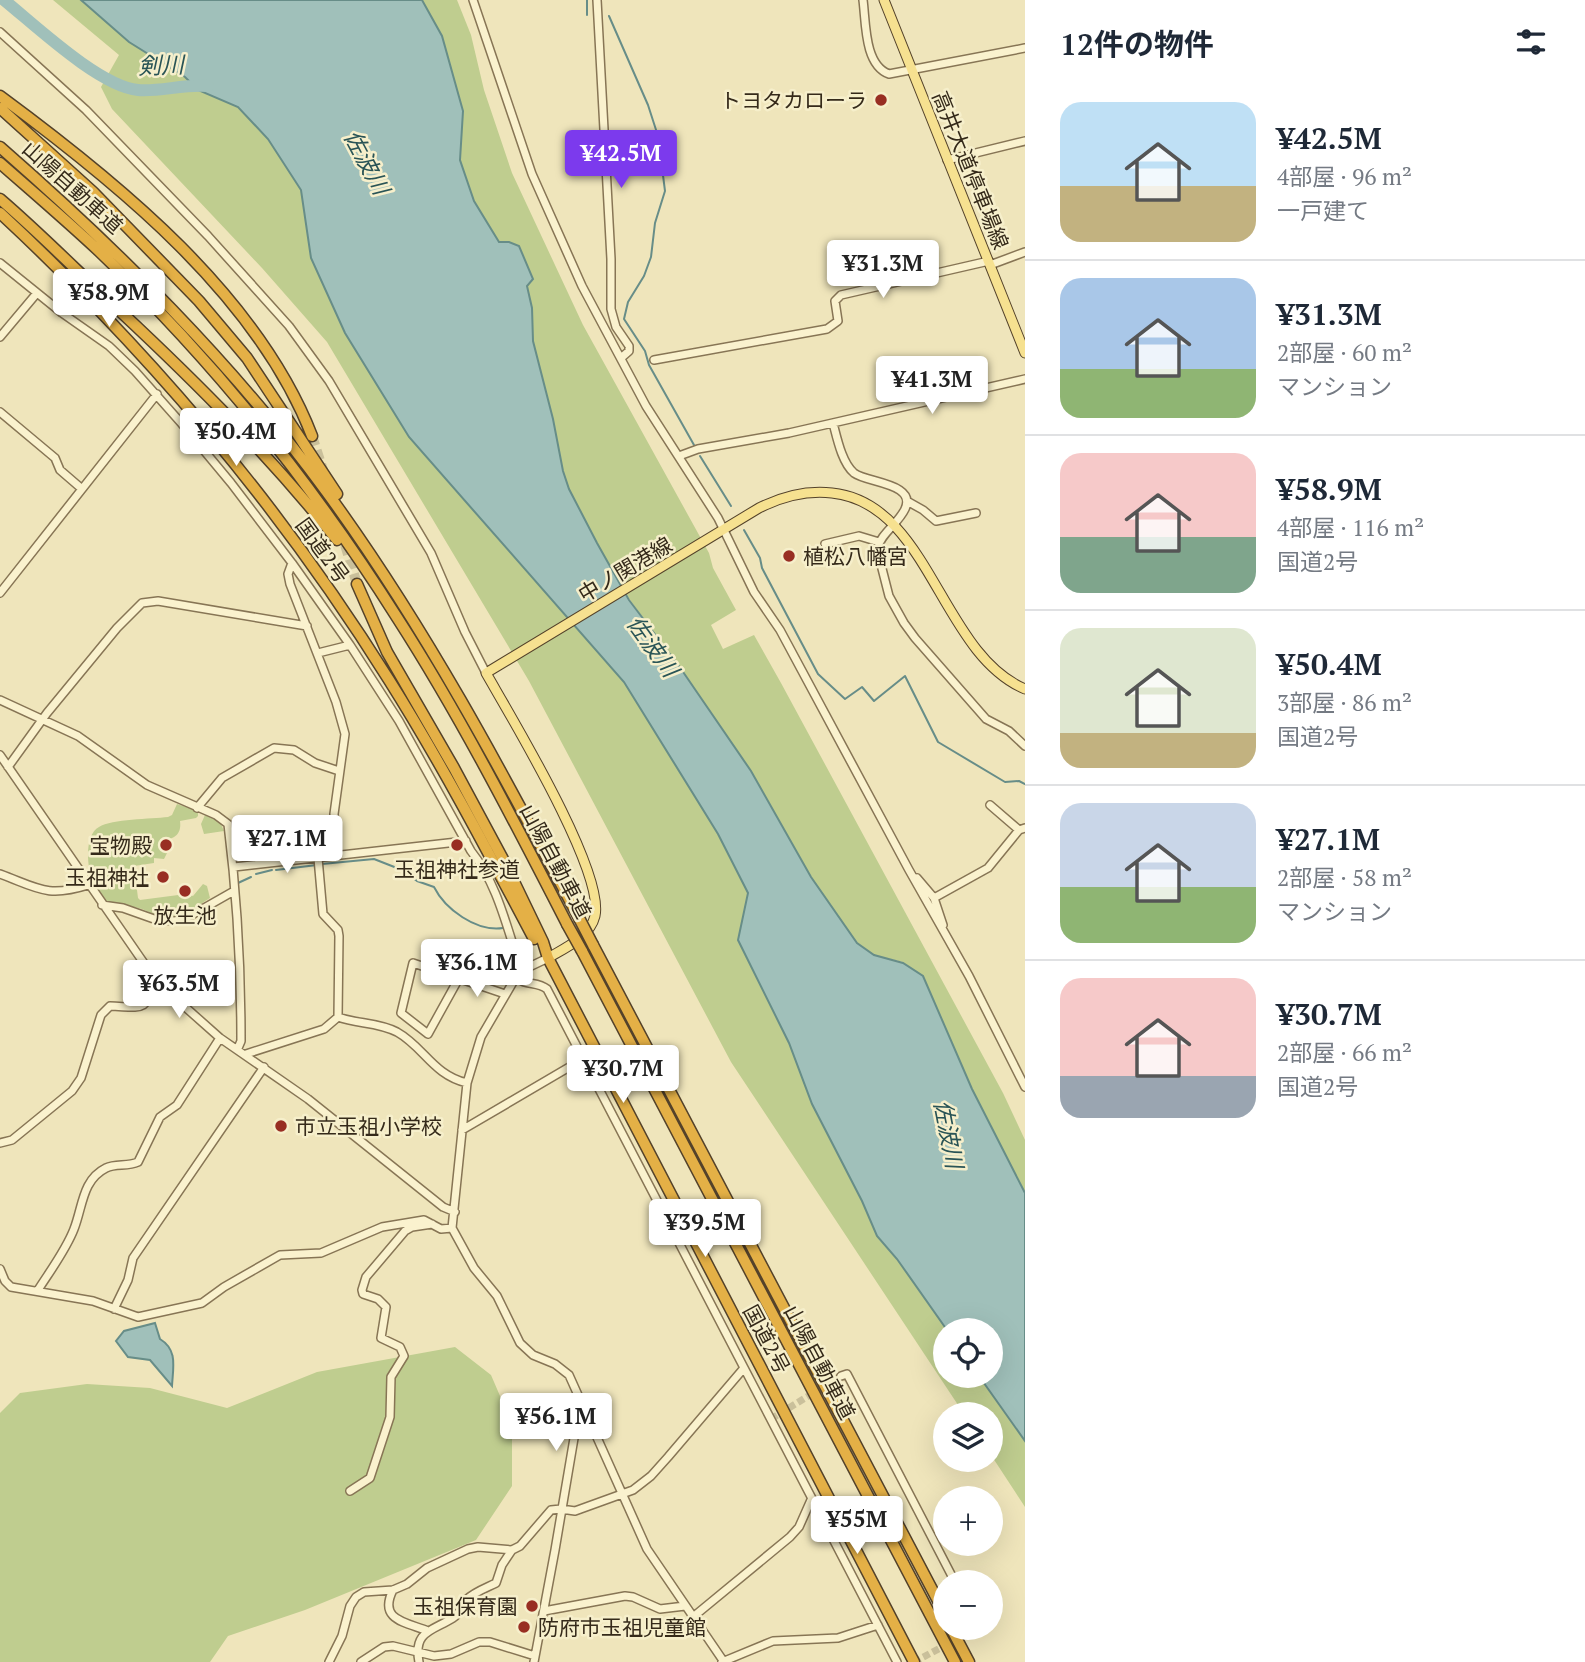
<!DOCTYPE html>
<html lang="ja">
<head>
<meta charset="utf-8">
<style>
  :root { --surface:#fff; --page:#f2f2f3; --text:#1f2937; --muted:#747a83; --line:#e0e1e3; --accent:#7c3aed }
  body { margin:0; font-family:"PT Serif","Noto Sans JP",serif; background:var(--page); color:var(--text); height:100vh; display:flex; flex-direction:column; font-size:26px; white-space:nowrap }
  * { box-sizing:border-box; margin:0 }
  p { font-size:23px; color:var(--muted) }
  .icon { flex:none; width:38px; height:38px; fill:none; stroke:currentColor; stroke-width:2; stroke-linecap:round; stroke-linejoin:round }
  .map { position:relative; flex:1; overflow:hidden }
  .side { display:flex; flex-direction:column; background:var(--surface); width:560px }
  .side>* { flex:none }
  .fabs { position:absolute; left:933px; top:1318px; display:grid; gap:14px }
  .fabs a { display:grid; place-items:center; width:70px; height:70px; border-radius:50%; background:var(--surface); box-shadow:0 7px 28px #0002; font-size:35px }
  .price { position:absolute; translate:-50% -60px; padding:0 16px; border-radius:7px; background:#fff; color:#222; font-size:23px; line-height:46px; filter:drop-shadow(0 2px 4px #0008) }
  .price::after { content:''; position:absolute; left:50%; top:42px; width:21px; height:16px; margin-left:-10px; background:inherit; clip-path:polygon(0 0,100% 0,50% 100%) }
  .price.current { background:var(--accent); color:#fff }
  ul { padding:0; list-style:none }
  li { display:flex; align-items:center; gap:21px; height:175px; padding:0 35px }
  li+li { border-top:2px solid var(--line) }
  li span { display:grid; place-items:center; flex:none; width:196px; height:140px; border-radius:21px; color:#555 }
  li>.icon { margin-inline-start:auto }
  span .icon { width:84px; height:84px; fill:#fffc; stroke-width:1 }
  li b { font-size:30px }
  h2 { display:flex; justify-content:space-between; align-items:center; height:84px; padding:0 35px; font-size:30px }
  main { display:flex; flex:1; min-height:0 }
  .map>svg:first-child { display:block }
  .green { fill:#bfcd8f }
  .water { fill:#a0c0ba; stroke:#678d88; stroke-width:2 }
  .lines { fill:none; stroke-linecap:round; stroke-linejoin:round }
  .stream { stroke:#678d88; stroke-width:2 }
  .river { stroke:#a0c0ba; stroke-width:12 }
  .minor-tunnel { stroke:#cac09b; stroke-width:7; stroke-dasharray:7 3.5; stroke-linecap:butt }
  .highway-tunnel { stroke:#cac09b; stroke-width:10; stroke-dasharray:10 5; stroke-linecap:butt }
  .minor-casing { stroke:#877555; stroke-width:10 }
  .major-casing { stroke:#54422a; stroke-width:11 }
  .highway-casing { stroke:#54422a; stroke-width:13 }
  .minor { stroke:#faf2ce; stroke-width:7 }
  .major { stroke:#f6e190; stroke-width:9 }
  .highway { stroke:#e4b046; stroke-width:10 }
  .highway-bridge-casing { stroke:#54422a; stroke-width:13; stroke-linecap:butt }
  .highway-bridge { stroke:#e4b046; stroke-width:10 }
  .poi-dot { fill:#982e22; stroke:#f6efcb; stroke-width:2.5 }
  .labels { text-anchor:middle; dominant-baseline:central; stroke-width:5; stroke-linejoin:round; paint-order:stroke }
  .poi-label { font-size:21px; fill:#352a1a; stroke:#f6efcb; text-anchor:end }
  .street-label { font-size:21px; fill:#352a1a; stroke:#f6efcb }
  .water-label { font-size:23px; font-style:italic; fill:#295456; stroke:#f6efcb }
</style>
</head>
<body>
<main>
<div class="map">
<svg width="1025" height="1662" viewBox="0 0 1025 1662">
  <rect width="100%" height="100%" fill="#efe5bb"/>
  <!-- green -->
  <path class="green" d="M 53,0 L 81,0 L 129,42 L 185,77 L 198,90 L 238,107 L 268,139 L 301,190 L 311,258 L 345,333 L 409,437 L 624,682 L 718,834 L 748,893 L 738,941 L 789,1043 L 812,1104 L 862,1201 L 877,1236 L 897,1259 L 947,1330 L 945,1330 L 945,1376 L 979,1376 L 1025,1441 L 1025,1507 L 991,1455 L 990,1414 L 964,1414 L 731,1062 L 529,681 L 327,342 L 262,268 L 112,109 L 101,87 L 119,55 Z
    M 422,0 L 457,0 L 471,35 L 484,90 L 512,173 L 583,325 L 709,553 L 713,568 L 736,610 L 711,625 L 723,649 L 754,635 L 781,683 L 1003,1093 L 1025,1140 L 1025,1193 L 903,962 L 874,955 L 857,943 L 811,877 L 679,666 L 630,600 L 597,543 L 569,489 L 563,471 L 553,419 L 533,341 L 532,308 L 509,242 L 499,242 L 474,201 L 460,160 L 463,111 L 442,36 Z
    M 177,804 L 198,811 L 198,816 L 196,818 L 180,821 C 182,837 172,839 159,842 L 160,850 L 167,853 L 164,859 L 154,858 L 154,863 L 134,866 L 138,898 L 140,900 L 186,894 L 193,896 L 203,884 L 207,886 L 210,898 C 200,904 184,918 172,918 C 159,919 153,913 142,909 C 130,905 116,906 105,900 C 88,890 80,837 99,827 C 112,819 151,819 168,817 L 172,815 Z
    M 205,815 L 220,822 L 224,831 L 204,834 L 201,824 Z
    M 455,1347 L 491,1375 L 512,1424 L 512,1486 L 476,1540 L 305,1610 L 228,1636 L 210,1662 L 0,1662 L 0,1413 L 20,1393 L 87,1384 L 150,1388 L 227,1408 L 317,1372 Z"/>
  <!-- water -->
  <path class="water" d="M 81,0 L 422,0 L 442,36 L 463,111 L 460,160 L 474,201 L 499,242 L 509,242 L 519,246 L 533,279 L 527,286 L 532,308 L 533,341 L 553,419 L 563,471 L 569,489 L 597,543 L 629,600 L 679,666 L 751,771 L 811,877 L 857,943 L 874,955 L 903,963 L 923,976 L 972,1089 L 1025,1193 L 1025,1441 L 979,1376 L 990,1376 L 990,1330 L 947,1330 L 897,1259 L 877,1236 L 862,1201 L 812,1104 L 789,1043 L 738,940 L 748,893 L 718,834 L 624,682 L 409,437 L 345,333 L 311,258 L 301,190 L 268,139 L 238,107 L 198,90 L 185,77 L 129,42 Z
    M 155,1323 L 160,1339 C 178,1350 173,1367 172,1386 L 150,1360 L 128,1357 L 116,1341 L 124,1331 Z"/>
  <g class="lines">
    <!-- stream -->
    <path class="stream" d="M 587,0 L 587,15
      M 609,16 L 648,105 L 658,136 L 665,191 L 655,223 L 651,257 L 644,276 L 628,302 L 624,319 L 645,351 L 649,365 L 694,445
      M 700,456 L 731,506
      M 744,530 L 760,558 L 762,568 L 818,674 L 845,699 L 862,687 L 874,701 L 905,676 L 938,742 L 1005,782 L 1019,781 L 1025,784
      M 322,864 L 374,859 L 402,870 L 417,881 L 434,887 C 445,909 476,932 503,928
      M 276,870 L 317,865
      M 256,874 L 272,870
      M 238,883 L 251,877"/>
    <!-- river -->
    <path class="river" d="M 4,0 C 35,25 99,86 138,90 C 159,92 184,84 208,86"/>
    <!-- minor-tunnel -->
    <path class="minor-tunnel" d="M 771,1419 L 841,1376
      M 914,1662 L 974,1630"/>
    <!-- highway-tunnel -->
    <path class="highway-tunnel" d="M 312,436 L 323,470
      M 332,502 L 357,584"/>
    <defs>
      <path id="minor" d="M 473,0 L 532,174 L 582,286 L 646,406 L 718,518 L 754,592 L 780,630 L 909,870 L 969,976 L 1025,1087
        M 597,0 L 611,259 L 611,309 L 616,327 L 629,346 L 629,351 L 621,358
        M 863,0 C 866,22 864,65 889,74 L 1025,48
        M 0,32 L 86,110 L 208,236 L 289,326 L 329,381 L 431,553 L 465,632 L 486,673
        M 947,160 L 1025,141
        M 0,263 L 62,313 L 109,346 L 135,371 L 182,424 L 231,483 L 292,563 L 350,645 L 399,721 L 471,851 C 499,886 507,930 522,972
        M 990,265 L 1025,252
        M 0,337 L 37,293
        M 654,360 L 827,329 L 838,321 L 835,301 L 841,295 L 989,261
        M 0,412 L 55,458 L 60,470 L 82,489
        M 833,423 C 837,438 842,463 854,473 C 867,483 917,483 905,509 C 898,524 881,533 877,549 L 889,596 L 904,623 L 915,638 L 986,719 L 1009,731 L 1025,746
        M 679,456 L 698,449 L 789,433 L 1025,379
        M 907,501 L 923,510 L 936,521 L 976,513
        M 825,544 L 859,536 L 879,542
        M 292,563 L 288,574 L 290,584 L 336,702 L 345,734 L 334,814 L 337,855
        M 0,593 L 157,394
        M 318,653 L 350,645
        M 0,700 L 78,736 L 147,785 L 216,815 L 228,824 C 237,895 241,969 241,1041 L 238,1048
        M 0,755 L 157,982 L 220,1038 L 308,1099 L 443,1207 L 455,1212
        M 8,767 L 47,713 L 117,628 L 142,603 L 158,601 L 307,626
        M 990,805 L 1019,830
        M 197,808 L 222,778 L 274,748 L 294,750 L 315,763 L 339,771
        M 318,858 L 323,914 L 338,930 L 339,936 L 338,1017
        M 234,867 L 466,841
        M 0,874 C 38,888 47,898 88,885
        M 917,878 L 934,898 L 943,925
        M 934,898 L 988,868 L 1019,830 L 1025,828
        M 102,905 L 123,908 L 154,919 L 175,921 L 190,916 L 234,891
        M 548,958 L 529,967 L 516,977 L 481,1037 L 467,1083 L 452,1228 L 474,1268 L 497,1296 L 520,1343 L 533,1355 L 555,1364 L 569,1375 L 647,1549 L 724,1662
        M 516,977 C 525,986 537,981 547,989 L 897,1662
        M 459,978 L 428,1034 L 401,1013 L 413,963 L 505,994
        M 246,1054 L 324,1029 L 338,1017 C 357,1024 378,1022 397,1032 C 424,1047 433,1075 467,1083
        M 462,1130 L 583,1059
        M 0,1143 L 12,1140 L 72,1091 L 81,1078 L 101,1015 L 110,1006 C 141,1007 145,1013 157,982
        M 0,1269 L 5,1281 L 11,1287 L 93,1301 L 138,1317 L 202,1303 L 224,1287 L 280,1255 L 321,1253 L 382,1227 L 424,1220 L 441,1229 L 452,1228
        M 38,1290 C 50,1271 66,1250 74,1229 C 83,1206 82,1180 106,1168 C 116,1163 127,1167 138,1162 L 160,1117 L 177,1105 L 220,1038
        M 114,1309 L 128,1280 L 133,1258 L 264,1067
        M 841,1376 L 847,1374 L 955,1582
        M 350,1491 L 370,1478 L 390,1417 L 391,1377 L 404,1356 L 400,1347 L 381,1338 L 386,1307 L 378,1299 L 363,1294 L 362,1290 L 366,1277 L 405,1231 L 412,1227 L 432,1224
        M 393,1590 C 378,1620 405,1622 428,1631
        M 544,1611 L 625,1596 L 633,1597 L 660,1609 L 685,1606
        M 693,1617 L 790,1537 L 799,1527 L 811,1500
        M 974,1630 L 979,1628
        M 329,1662 L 342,1636 L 350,1606 L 356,1597 L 364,1592 L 393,1590 L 407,1584 L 427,1568 L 468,1549 L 478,1547 L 512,1550
        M 361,1662 L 384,1647 L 393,1646 L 434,1656 L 451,1654 L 479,1642 L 490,1642 L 535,1656
        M 419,1662 C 413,1631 432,1631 453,1618 C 460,1614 461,1606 466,1600 C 474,1592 486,1588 496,1583 L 502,1565 L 512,1550 L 520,1546 L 551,1510 L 561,1509 L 575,1511 L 633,1490 L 651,1476 L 668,1457 L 744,1368
        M 534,1662 L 555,1550 L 580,1403
        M 722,1662 L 773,1641 L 838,1638 L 878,1625"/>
      <path id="major" d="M 884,0 L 1025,353
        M 548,958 C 565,948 590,937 595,916 C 605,872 511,717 486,673 L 759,508 C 783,496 806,490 832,493 C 930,503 940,653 1025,689"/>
      <path id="highway" d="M 0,96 C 118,183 258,296 312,436
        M 0,108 L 93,192 L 199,301 L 247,358 L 337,494
        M 0,147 C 119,251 232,363 326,491 C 424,625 502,771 579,918
        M 0,163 C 33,192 67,221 99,251 C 213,360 314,486 398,619 C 461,717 514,821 567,924
        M 0,199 C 42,235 80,274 121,312 C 198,384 271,457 337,540
        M 0,213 C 149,351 282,509 389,680 C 442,764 488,852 534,939
        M 357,584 L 387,652 L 454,768 L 504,861 L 543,942 L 548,958 L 914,1662
        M 593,945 L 945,1614
        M 582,951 L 955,1662
        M 951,1628 L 969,1662"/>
    </defs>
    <!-- minor casing -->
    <use href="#minor" class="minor-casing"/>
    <!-- major casing -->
    <use href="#major" class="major-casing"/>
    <!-- highway casing -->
    <use href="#highway" class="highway-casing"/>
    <!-- minor -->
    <use href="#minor" class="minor"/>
    <!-- major -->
    <use href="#major" class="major"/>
    <!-- highway -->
    <use href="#highway" class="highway"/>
    <defs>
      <path id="highway-bridge" d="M 579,918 L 593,945
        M 567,924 L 582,951"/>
    </defs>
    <!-- highway-bridge casing -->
    <use href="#highway-bridge" class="highway-bridge-casing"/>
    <!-- highway-bridge -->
    <use href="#highway-bridge" class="highway-bridge"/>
  </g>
  <!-- markers -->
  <g class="poi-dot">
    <circle cx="881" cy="100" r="7"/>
    <circle cx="789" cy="556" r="7"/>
    <circle cx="166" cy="845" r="7"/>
    <circle cx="457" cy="845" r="7"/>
    <circle cx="163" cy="877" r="7"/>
    <circle cx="185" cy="891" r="7"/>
    <circle cx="281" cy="1126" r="7"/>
    <circle cx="532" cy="1606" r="7"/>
    <circle cx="524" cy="1627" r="7"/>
  </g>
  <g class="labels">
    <!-- poi labels -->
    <g class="poi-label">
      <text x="867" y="100">トヨタカローラ</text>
      <text x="803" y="556" text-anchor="start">植松八幡宮</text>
      <text x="152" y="845">宝物殿</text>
      <text x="457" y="869" text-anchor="middle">玉祖神社参道</text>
      <text x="149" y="877">玉祖神社</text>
      <text x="185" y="915" text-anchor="middle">放生池</text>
      <text x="295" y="1126" text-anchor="start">市立玉祖小学校</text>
      <text x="518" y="1606">玉祖保育園</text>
      <text x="538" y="1627" text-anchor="start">防府市玉祖児童館</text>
    </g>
    <!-- street labels -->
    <g class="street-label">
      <text transform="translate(971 170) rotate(68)">高井大道停車場線</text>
      <text transform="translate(73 187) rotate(42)">山陽自動車道</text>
      <text transform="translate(323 550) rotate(54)">国道2号</text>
      <text transform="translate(625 569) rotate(-31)">中ノ関港線</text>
      <text transform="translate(556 861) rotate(62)">山陽自動車道</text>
      <text transform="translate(767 1339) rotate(62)">国道2号</text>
      <text transform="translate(820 1362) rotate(62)">山陽自動車道</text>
    </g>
    <!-- water labels -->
    <g class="water-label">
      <text transform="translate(161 65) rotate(-2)">剣川</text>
      <text transform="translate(367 162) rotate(62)">佐波川</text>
      <text transform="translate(653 646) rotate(54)">佐波川</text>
      <text transform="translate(949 1134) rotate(79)">佐波川</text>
    </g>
  </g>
</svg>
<div class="fabs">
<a><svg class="icon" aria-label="locate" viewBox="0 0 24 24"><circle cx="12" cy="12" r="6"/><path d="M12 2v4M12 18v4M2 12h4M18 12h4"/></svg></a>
<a><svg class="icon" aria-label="layers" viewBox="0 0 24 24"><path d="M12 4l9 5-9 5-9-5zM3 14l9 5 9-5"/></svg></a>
<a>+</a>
<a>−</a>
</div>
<b class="price current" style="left:621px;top:190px">¥42.5M</b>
<b class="price" style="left:883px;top:300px">¥31.3M</b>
<b class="price" style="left:109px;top:329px">¥58.9M</b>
<b class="price" style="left:932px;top:416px">¥41.3M</b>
<b class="price" style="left:236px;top:468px">¥50.4M</b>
<b class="price" style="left:287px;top:875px">¥27.1M</b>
<b class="price" style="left:477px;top:999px">¥36.1M</b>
<b class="price" style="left:179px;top:1020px">¥63.5M</b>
<b class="price" style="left:623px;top:1105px">¥30.7M</b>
<b class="price" style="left:705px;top:1259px">¥39.5M</b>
<b class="price" style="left:556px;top:1453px">¥56.1M</b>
<b class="price" style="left:857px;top:1556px">¥55M</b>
</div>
<section class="side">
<h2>12件の物件<svg class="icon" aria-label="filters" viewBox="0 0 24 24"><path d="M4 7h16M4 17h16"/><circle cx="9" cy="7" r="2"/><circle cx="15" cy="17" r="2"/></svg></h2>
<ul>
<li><span style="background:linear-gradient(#bfe0f5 60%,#c2b280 0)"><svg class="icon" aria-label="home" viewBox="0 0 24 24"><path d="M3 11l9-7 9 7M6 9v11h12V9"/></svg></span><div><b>¥42.5M</b><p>4部屋 · 96 m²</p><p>一戸建て</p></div></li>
<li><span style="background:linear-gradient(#a9c7e8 65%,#8fb573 0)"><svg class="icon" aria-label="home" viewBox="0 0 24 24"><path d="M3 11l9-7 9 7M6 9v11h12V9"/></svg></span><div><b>¥31.3M</b><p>2部屋 · 60 m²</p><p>マンション</p></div></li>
<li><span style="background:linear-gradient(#f6c9c9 60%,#7fa58c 0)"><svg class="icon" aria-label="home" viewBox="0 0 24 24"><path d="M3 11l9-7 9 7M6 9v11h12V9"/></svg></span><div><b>¥58.9M</b><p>4部屋 · 116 m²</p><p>国道2号</p></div></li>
<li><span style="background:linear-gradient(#dfe7d0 75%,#c2b280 0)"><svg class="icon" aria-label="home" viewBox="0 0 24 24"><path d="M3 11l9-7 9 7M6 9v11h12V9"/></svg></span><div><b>¥50.4M</b><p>3部屋 · 86 m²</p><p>国道2号</p></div></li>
<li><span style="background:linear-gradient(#c9d6e8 60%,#8fb573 0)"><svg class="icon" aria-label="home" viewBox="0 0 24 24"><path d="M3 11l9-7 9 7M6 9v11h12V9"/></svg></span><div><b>¥27.1M</b><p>2部屋 · 58 m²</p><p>マンション</p></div></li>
<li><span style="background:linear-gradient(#f6c9c9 70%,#9aa5b1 0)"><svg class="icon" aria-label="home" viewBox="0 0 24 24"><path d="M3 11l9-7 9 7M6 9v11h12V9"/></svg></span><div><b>¥30.7M</b><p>2部屋 · 66 m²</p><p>国道2号</p></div></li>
</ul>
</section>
</main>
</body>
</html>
